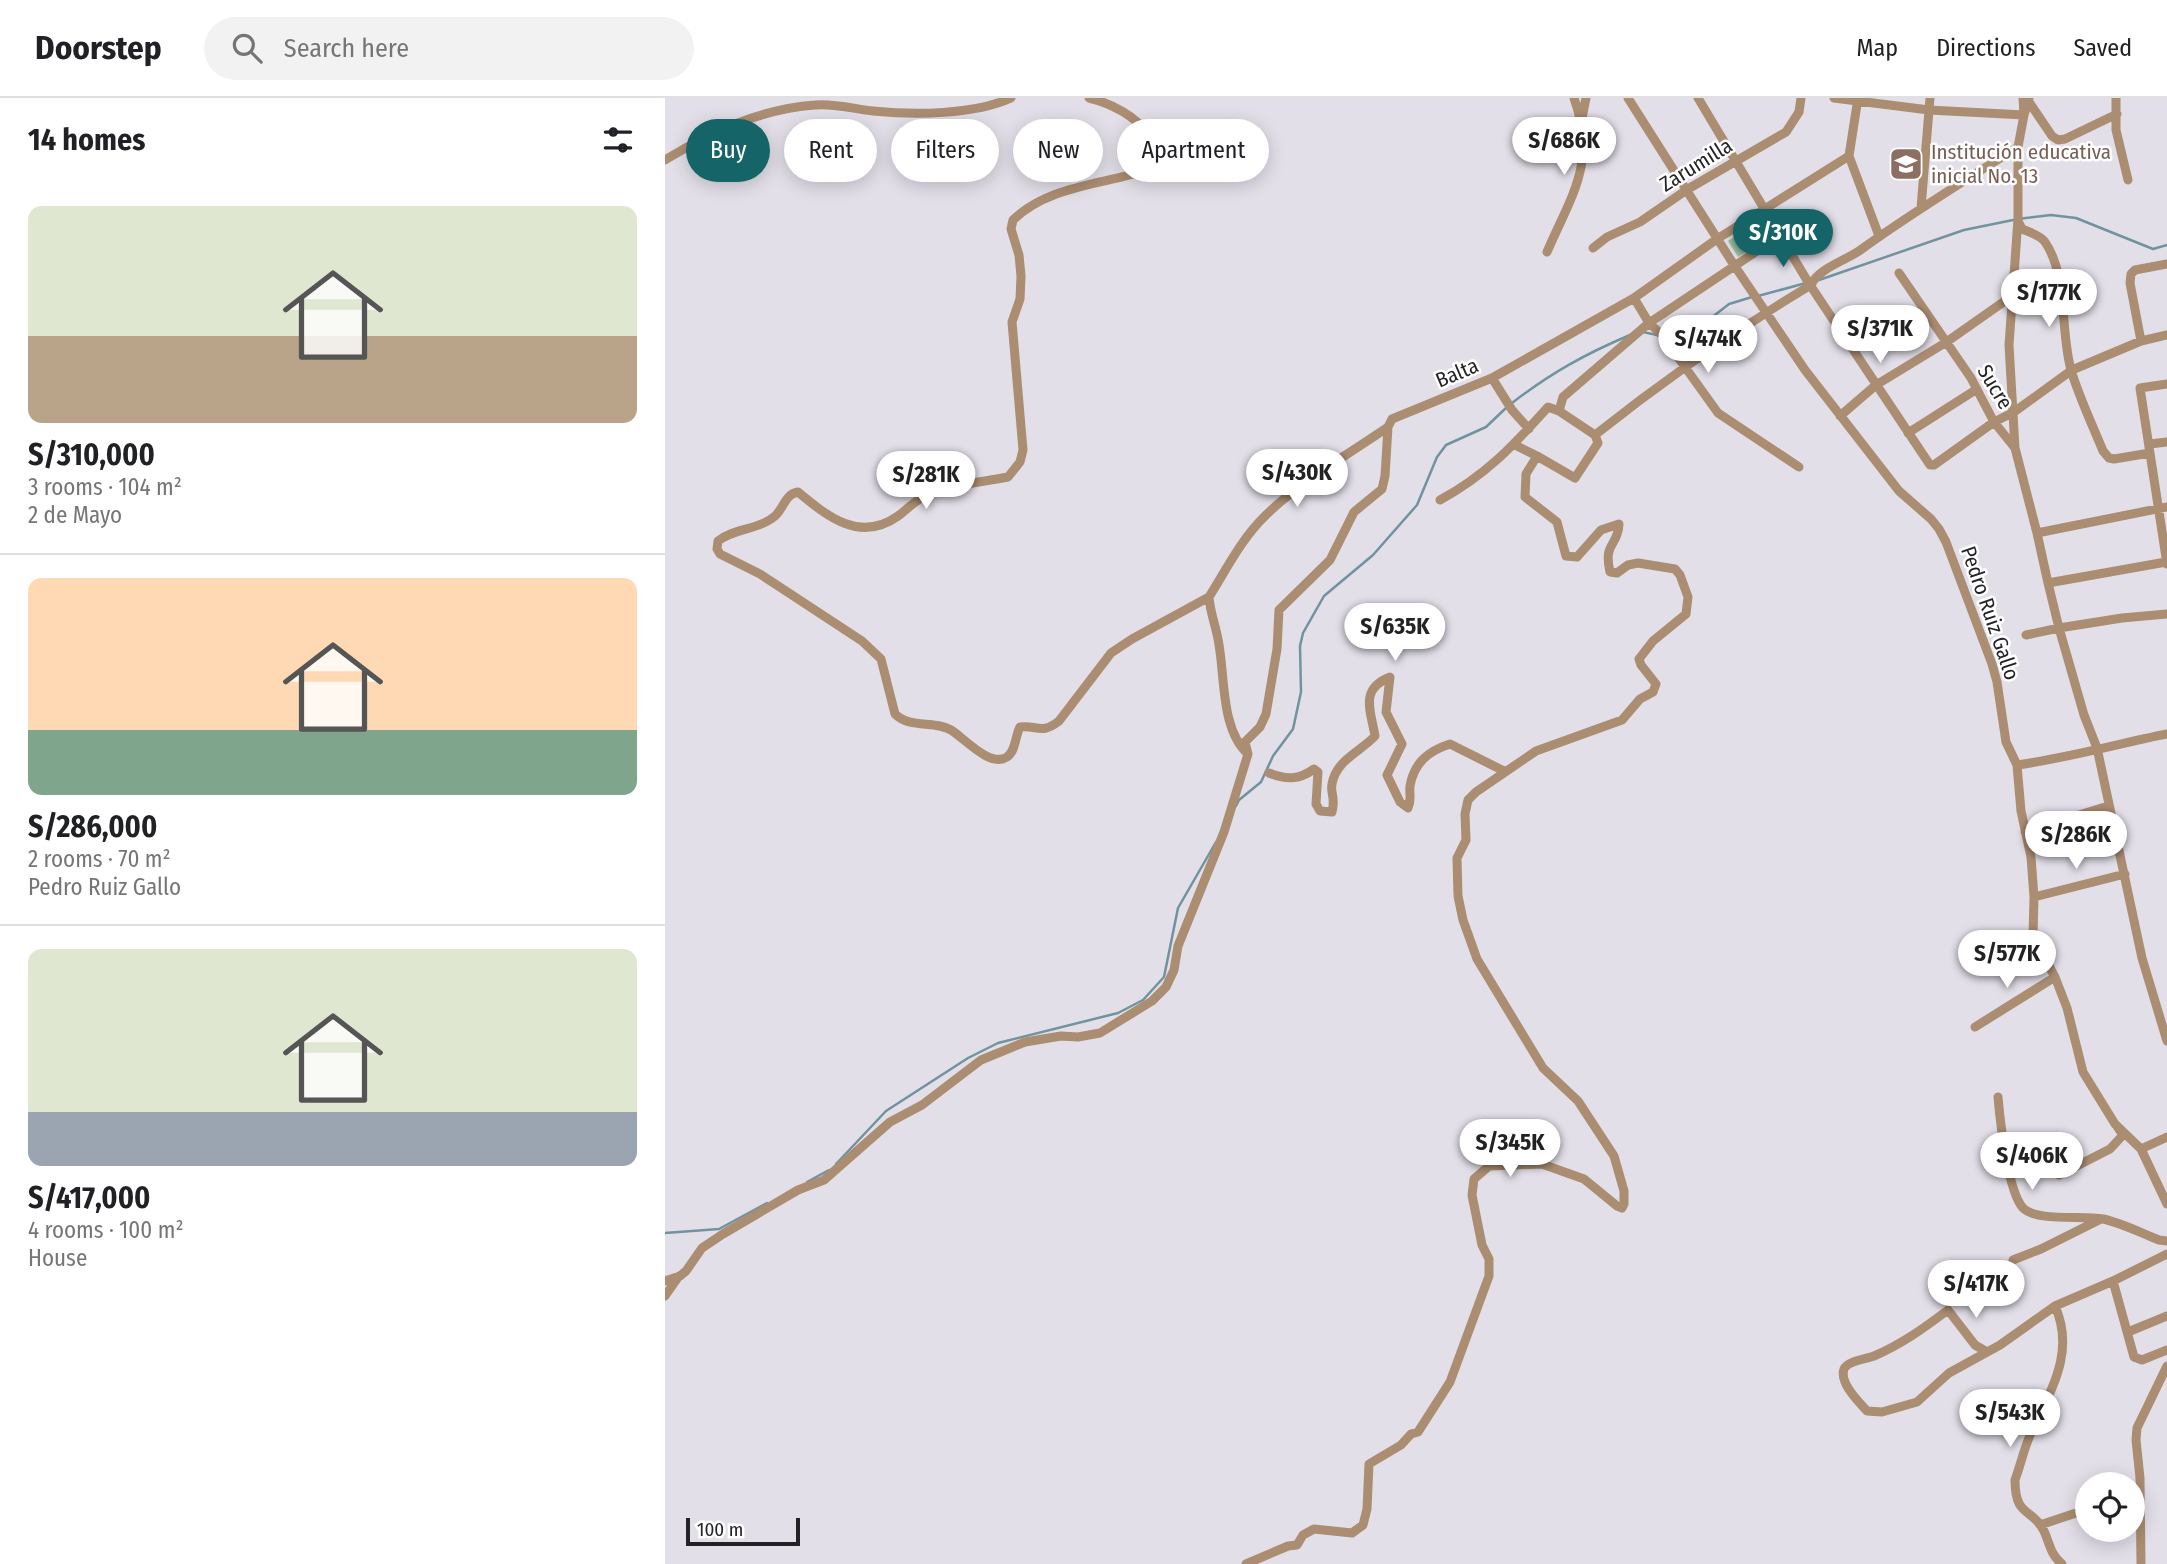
<!DOCTYPE html>
<html lang="en">
<head>
<meta charset="utf-8">
<style>
  :root { --surface:#fff; --page:#f2f2f2; --text:#202124; --muted:#757577; --line:#e0e0e0; --accent:#146468 }
  body { margin:0; font-family:"Fira Sans Condensed",sans-serif; background:var(--page); color:var(--text); height:100vh; display:flex; flex-direction:column; font-size:26px; white-space:nowrap }
  * { box-sizing:border-box; margin:0 }
  p { font-size:23px; color:var(--muted) }
  .icon { flex:none; width:38px; height:38px; fill:none; stroke:currentColor; stroke-width:2; stroke-linecap:round; stroke-linejoin:round }
  .map { position:relative; flex:1; overflow:hidden }
  .details { display:flex; flex-direction:column; background:var(--surface); width:665px }
  .details>* { flex:none }
  .hud { position:absolute; left:21px; top:21px; width:665px; height:63px; display:flex; gap:14px }
  .controls { position:absolute; left:1410px; top:1374px; display:grid; gap:14px }
  .controls a { display:grid; place-items:center; width:70px; height:70px; border-radius:50%; background:var(--surface); box-shadow:0 4px 18px #0003; font-size:35px }
  .scale { position:absolute; left:21px; bottom:18px; width:114px; box-sizing:border-box; padding-left:7px; border:4px solid #232226; border-top:0; font-size:19px; line-height:24px; white-space:nowrap; color:#232226; -webkit-text-stroke:5px #fff; paint-order:stroke }
  .price { position:absolute; translate:-50% -60px; padding:0 16px; border-radius:24px; background:#fff; color:#222; font-size:23px; line-height:46px; filter:drop-shadow(0 2px 4px #0008) }
  .price::after { content:''; position:absolute; left:50%; top:42px; width:21px; height:16px; margin-left:-10px; background:inherit; clip-path:polygon(0 0,100% 0,50% 100%) }
  .price.on { background:var(--accent); color:#fff }
  ul { padding:0; list-style:none }
  li { display:grid; align-content:center; gap:14px; height:371px; padding:0 28px }
  li+li { border-top:2px solid var(--line) }
  li span { display:grid; place-items:center; height:217px; border-radius:14px; color:#555 }
  li>.icon { margin-inline-start:auto }
  span .icon { width:126px; height:126px; fill:#fffc; stroke-width:1 }
  li b { font-size:30px }
  h2 { display:flex; justify-content:space-between; align-items:center; height:84px; padding:0 28px; font-size:30px }
  .tag { padding:0 24px; border-radius:32px; background:var(--surface); box-shadow:0 4px 18px #0003; font-size:24px; line-height:63px }
  .tag.on { background:var(--accent); color:#fff }
  header { display:flex; align-items:center; gap:42px; box-sizing:border-box; height:98px; padding:0 35px; background:var(--surface); border-bottom:2px solid var(--line) }
  header strong { font-size:33px }
  nav { display:flex; gap:38px; margin-inline-start:auto; font-size:24px }
  .search { width:490px; height:63px; background:var(--page); display:flex; align-items:center; gap:18px; box-sizing:border-box; padding:0 24px; border-radius:38px; color:var(--muted); font-size:26px }
  main { display:flex; flex:1; min-height:0 }
  .map>svg:first-child { display:block }
  .green { fill:#9ec3a8 }
  .lines { fill:none; stroke-linecap:round; stroke-linejoin:round }
  .stream { stroke:#70939f; stroke-width:2.5 }
  .minor { stroke:#ab8d72; stroke-width:9 }
  .labels { text-anchor:middle; dominant-baseline:central; stroke-width:5; stroke-linejoin:round; paint-order:stroke }
  .education-label { font-size:21px; fill:#785e54; stroke:#fff; text-anchor:start }
  .street-label { font-size:21px; fill:#232226; stroke:#fff }
</style>
</head>
<body>
<header>
<strong>Doorstep</strong>
<div class="search"><svg class="icon" aria-label="search" viewBox="0 0 24 24"><circle cx="10" cy="10" r="6"/><path d="M15 15l6 6"/></svg>Search here</div>
<nav><a>Map</a><a>Directions</a><a>Saved</a></nav>
</header>
<main>
<section class="details">
<h2>14 homes<svg class="icon" aria-label="filters" viewBox="0 0 24 24"><path d="M4 7h16M4 17h16"/><circle cx="9" cy="7" r="2"/><circle cx="15" cy="17" r="2"/></svg></h2>
<ul>
<li><span style="background:linear-gradient(#dfe7d0 60%,#b9a48a 0)"><svg class="icon" aria-label="home" viewBox="0 0 24 24"><path d="M3 11l9-7 9 7M6 9v11h12V9"/></svg></span><div><b>S/310,000</b><p>3 rooms · 104 m²</p><p>2 de Mayo</p></div></li>
<li><span style="background:linear-gradient(#ffd9b3 70%,#7fa58c 0)"><svg class="icon" aria-label="home" viewBox="0 0 24 24"><path d="M3 11l9-7 9 7M6 9v11h12V9"/></svg></span><div><b>S/286,000</b><p>2 rooms · 70 m²</p><p>Pedro Ruiz Gallo</p></div></li>
<li><span style="background:linear-gradient(#dfe7d0 75%,#9aa5b1 0)"><svg class="icon" aria-label="home" viewBox="0 0 24 24"><path d="M3 11l9-7 9 7M6 9v11h12V9"/></svg></span><div><b>S/417,000</b><p>4 rooms · 100 m²</p><p>House</p></div></li>
</ul>
</section>
<div class="map">
<svg width="1502" height="1466" viewBox="0 0 1502 1466">
  <rect width="100%" height="100%" fill="#e3dfe9"/>
  <!-- green -->
  <path class="green" d="M 1099,120 L 1109,136 L 1073,159 L 1063,143 Z"/>
  <g class="lines">
    <!-- stream -->
    <path class="stream" d="M 1154,182 L 1299,132 L 1353,121 L 1386,117 L 1411,120 L 1488,151 L 1502,147
      M 1093,198 L 1141,185
      M 978,234 L 992,237
      M 1001,241 L 1023,238 L 1064,206 L 1087,199
      M 847,305 C 886,275 920,256 965,237
      M 571,708 L 574,702 L 596,684 L 608,658 L 628,631 L 636,594 L 635,548 L 638,535 L 659,498 L 708,457 L 752,407 L 772,359 L 781,347 L 821,329 L 842,309
      M 171,1066 L 221,1013 L 303,960 L 333,945 L 453,915 L 478,902 L 499,879 L 513,810 L 551,744
      M 142,1084 L 164,1072
      M 0,1135 L 54,1131 L 102,1105"/>
    <!-- minor -->
    <path class="minor" d="M 424,0 C 445,5 472,18 484,38 C 487,44 488,53 490,60 L 485,71 C 439,87 384,87 348,122 L 346,131 L 354,157 L 356,178 L 355,201 L 347,224 L 358,352 L 355,364 L 343,379 C 318,384 288,386 264,396 C 251,401 244,410 233,418 C 195,445 163,419 133,394 C 120,396 119,410 110,418 C 94,432 69,430 53,443 L 52,451 L 55,456 L 95,476 L 197,543 L 216,561 L 230,616 C 245,631 269,622 286,632 C 299,640 325,670 342,659 C 351,653 350,638 355,629 C 373,627 376,637 394,623 L 446,555 L 467,541 L 544,499 C 545,515 552,531 554,547 C 560,580 556,632 583,656 L 580,644 L 595,629 L 601,616 L 612,551 L 614,512 L 665,462 L 689,414 L 717,391 L 720,378 L 723,329 L 727,321 L 827,280 L 969,200 L 1052,141 L 1184,58
      M 963,0 L 1069,167 L 1140,272 L 1234,393 L 1266,421 L 1274,431 L 1281,444 L 1327,566 L 1332,584 L 1341,644 L 1352,667 L 1356,713 L 1366,759 L 1369,799 L 1368,839 L 1390,879 L 1402,910 L 1418,974 L 1450,1026 L 1476,1051 L 1502,1106
      M 1033,0 L 1143,184 L 1265,367 L 1269,367 L 1329,324 L 1349,314 L 1407,272 L 1476,243 L 1502,237
      M 1169,0 L 1264,12 L 1359,17 L 1364,0
      M 1193,0 L 1184,58 L 1214,138
      M 1358,0 L 1359,17 L 1353,49 L 1353,121 L 1344,247 L 1350,350 L 1372,435 L 1502,409
      M 1451,0 L 1451,32 L 1463,82
      M 1362,1 L 1387,38 L 1393,42 L 1400,41 L 1452,16
      M 917,20 L 921,0
      M 0,62 C 46,34 95,11 150,7 C 168,5 190,11 208,13 C 249,17 309,17 346,0
      M 1256,110 L 1265,0
      M 1353,123 L 1357,131 C 1364,134 1375,137 1380,144 C 1403,177 1395,233 1406,272 C 1414,299 1427,326 1438,353 L 1444,360 L 1449,361 L 1485,355
      M 928,150 L 942,139 L 975,124 L 1023,91 L 1121,34 L 1134,14 L 1136,0
      M 882,154 C 907,96 932,65 909,0
      M 1234,175 L 1306,280 L 1329,324 L 1350,350
      M 969,200 L 984,225 L 997,237 L 1053,315 L 1134,369
      M 1476,243 L 1465,185 L 1466,176 L 1470,172 L 1502,166
      M 827,280 L 847,312 L 864,331
      M 1502,286 L 1475,290 L 1502,466
      M 894,313 L 930,337
      M 1175,318 L 1211,287 L 1280,245 L 1347,198
      M 1243,335 L 1312,291
      M 930,337 C 999,282 1071,232 1146,187 C 1153,171 1179,163 1194,153 C 1245,116 1299,83 1353,49
      M 1485,346 L 1502,344
      M 850,347 L 872,358 L 910,380 L 933,345 L 930,337
      M 775,402 C 821,377 848,348 883,309 L 894,313 L 898,299 L 984,225 L 1116,137
      M 1372,435 L 1383,485 L 1501,464
      M 1383,485 L 1394,530 L 1457,520 L 1502,516
      M 544,499 C 561,472 577,440 600,418 C 633,385 684,356 723,329
      M 1361,537 L 1394,530 L 1419,617 L 1432,650 L 1477,860 L 1502,943
      M 1352,667 C 1403,660 1452,646 1502,636
      M 604,675 C 621,682 634,682 649,671 L 653,674 L 651,706 L 655,713 L 667,714 C 671,700 665,695 667,686 C 671,662 695,654 710,638 C 706,613 694,591 725,579 L 721,614 L 737,646 L 722,677 L 735,704 L 743,710 C 747,701 744,697 745,688 C 749,665 763,653 785,646 L 839,673
      M 1360,734 L 1443,708
      M 1369,799 L 1460,776
      M 1310,929 L 1390,879
      M 1333,999 C 1335,1022 1343,1094 1358,1110 C 1371,1124 1419,1117 1438,1121 C 1457,1125 1476,1135 1494,1142 L 1502,1143
      M 1476,1051 L 1502,1039
      M 1394,1077 L 1445,1051 L 1458,1037 L 1453,1030
      M 1348,1162 L 1376,1151 L 1436,1121
      M 0,1183 L 15,1178 L 21,1173 L 37,1150 L 58,1136 L 133,1092 L 159,1082 L 225,1024 L 257,1007 L 316,962 L 360,944 L 396,938 L 413,939 L 435,935 L 487,903 L 501,889 L 509,872 L 513,848 L 559,734 L 583,656
      M 1448,1183 L 1469,1259 L 1477,1262 L 1502,1252
      M 0,1198 L 14,1178
      M 1390,1208 C 1411,1255 1385,1293 1366,1335 C 1359,1350 1356,1366 1350,1382 C 1350,1420 1367,1409 1379,1433 C 1385,1446 1385,1456 1397,1466
      M 1463,1234 L 1502,1218
      M 1322,1254 L 1310,1247 L 1283,1212 C 1259,1230 1237,1246 1209,1258 C 1201,1261 1182,1263 1179,1271 C 1174,1285 1194,1304 1202,1313 L 1217,1314 L 1252,1304 L 1284,1275 L 1335,1247 L 1390,1208 L 1448,1183 L 1502,1156
      M 1375,1427 L 1423,1411
      M 581,1466 L 623,1448 L 632,1447 L 638,1437 L 649,1431 L 687,1435 L 698,1427 L 702,1411 L 704,1366 L 736,1347 L 746,1336 L 753,1334 L 785,1284 L 824,1178 L 824,1161 L 817,1147 L 807,1097 L 809,1081 L 824,1068 L 877,1066 L 919,1081 L 952,1108 L 957,1110 L 959,1106 L 959,1093 L 949,1058 L 913,1003 L 878,970 L 812,861 L 798,822 L 793,798 L 792,760 L 801,742 L 800,716 L 803,702 L 811,694 L 871,653 L 957,622 L 975,601 L 988,594 L 991,586 L 976,567 L 974,561 L 988,543 L 1021,516 L 1023,499 L 1015,477 L 1010,471 L 973,465 L 963,467 L 952,475 L 945,474 C 938,444 953,449 954,426 L 936,432 L 912,459 L 901,458 L 892,424 L 860,399 L 861,376 L 872,358
      M 1476,1466 L 1475,1380 L 1471,1342 L 1472,1330 L 1502,1268"/>
  </g>
  <!-- icons -->
  <defs>
    <symbol id="school-square" viewBox="-11 -11 22 22"><rect x="-9" y="-9" width="18" height="18" rx="4" fill="#8d6e63" stroke="#fff"/><path d="M0-5L7-2L0 1L-7-2ZM-4 1L0 2.5L4 1V4Q0 6-4 4Z" fill="#fff"/></symbol>
  </defs>
  <g fill-rule="evenodd">
    <use href="#school-square" x="1222" y="47" width="38" height="38"/>
  </g>
  <g class="labels">
    <!-- education labels -->
    <g class="education-label">
      <text x="1266" y="54">Institución educativa<tspan x="1266" dy="24">inicial No. 13</tspan></text>
    </g>
    <!-- street labels -->
    <g class="street-label">
      <text transform="translate(1031 67) rotate(-32)">Zarumilla</text>
      <text transform="translate(792 275) rotate(-23)">Balta</text>
      <text transform="translate(1330 289) rotate(59)">Sucre</text>
      <text transform="translate(1325 515) rotate(71)">Pedro Ruiz Gallo</text>
    </g>
  </g>
</svg>
<div class="controls">
<a><svg class="icon" aria-label="locate" viewBox="0 0 24 24"><circle cx="12" cy="12" r="6"/><path d="M12 2v4M12 18v4M2 12h4M18 12h4"/></svg></a>
</div>
<div class="scale">100 m</div>
<b class="price" style="left:899px;top:79px">S/686K</b>
<b class="price on" style="left:1118px;top:171px">S/310K</b>
<b class="price" style="left:1384px;top:231px">S/177K</b>
<b class="price" style="left:1215px;top:267px">S/371K</b>
<b class="price" style="left:1043px;top:277px">S/474K</b>
<b class="price" style="left:632px;top:411px">S/430K</b>
<b class="price" style="left:261px;top:413px">S/281K</b>
<b class="price" style="left:730px;top:565px">S/635K</b>
<b class="price" style="left:1411px;top:773px">S/286K</b>
<b class="price" style="left:1342px;top:892px">S/577K</b>
<b class="price" style="left:845px;top:1081px">S/345K</b>
<b class="price" style="left:1367px;top:1094px">S/406K</b>
<b class="price" style="left:1311px;top:1222px">S/417K</b>
<b class="price" style="left:1345px;top:1351px">S/543K</b>
<div class="hud">
<a class="tag on">Buy</a>
<a class="tag">Rent</a>
<a class="tag">Filters</a>
<a class="tag">New</a>
<a class="tag">Apartment</a>
</div>
</div>
</main>
</body>
</html>
